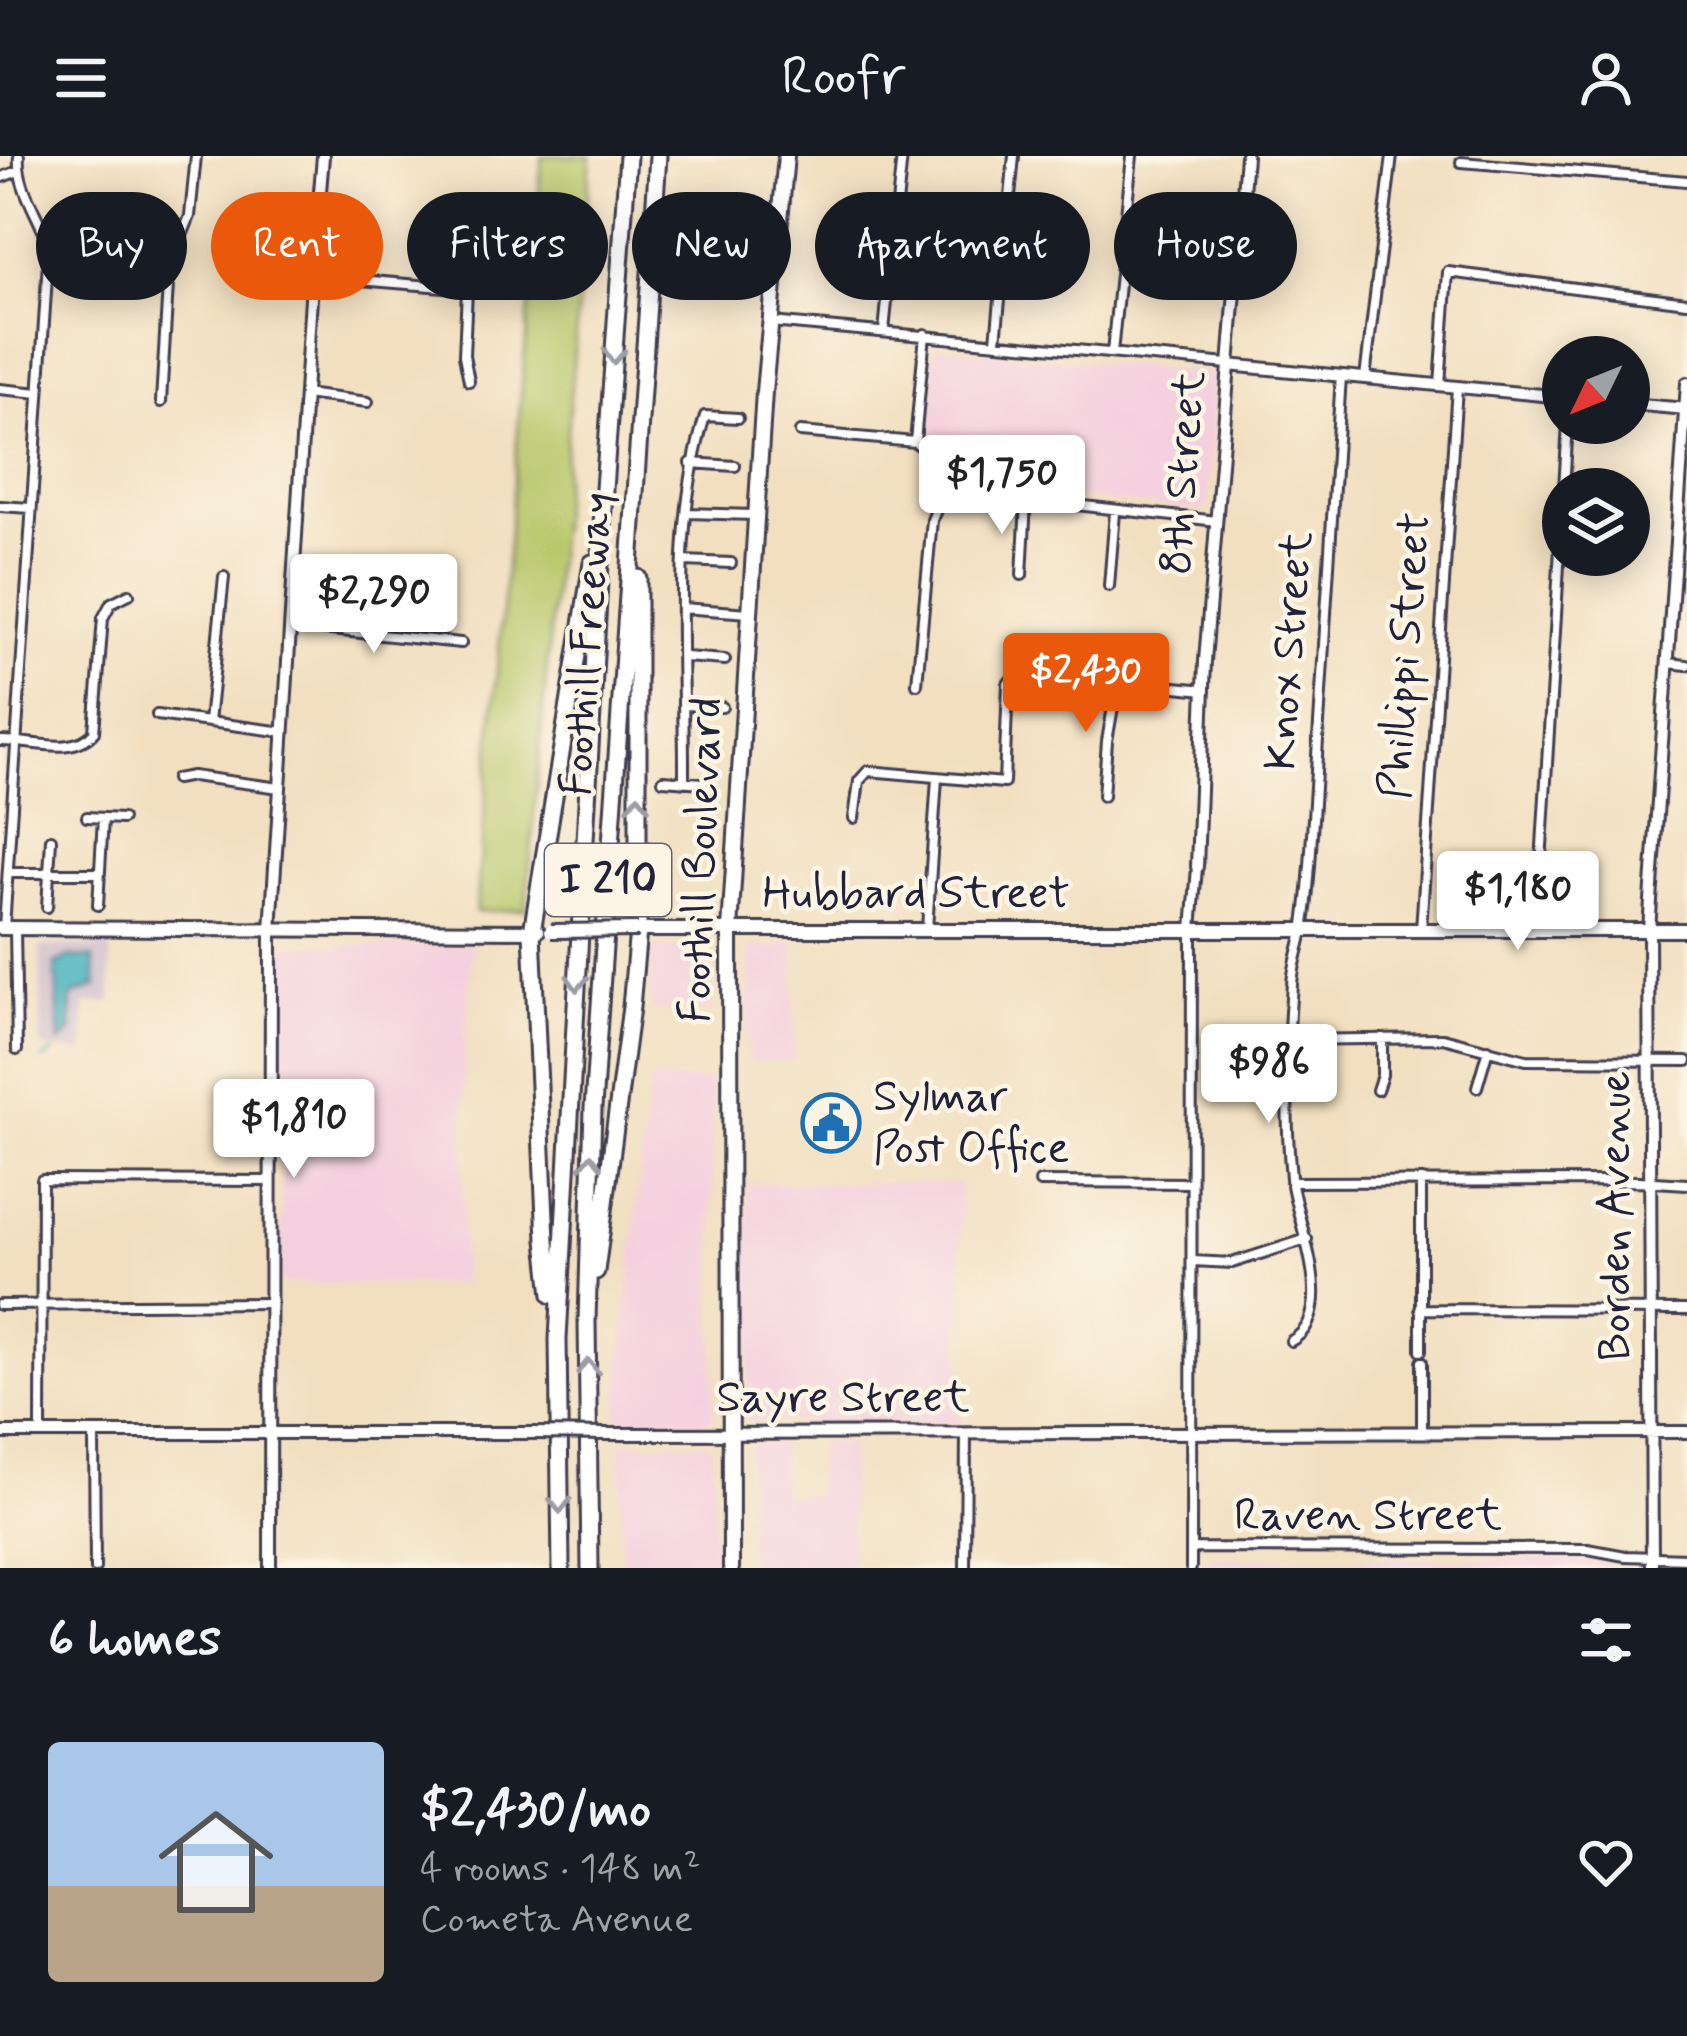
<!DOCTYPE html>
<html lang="en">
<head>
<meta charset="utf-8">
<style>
  :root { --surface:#171b24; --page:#242831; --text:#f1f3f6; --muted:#9ea1a6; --line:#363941; --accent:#ea580c }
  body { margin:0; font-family:Mynerve,sans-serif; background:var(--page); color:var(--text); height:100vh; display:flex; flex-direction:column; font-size:45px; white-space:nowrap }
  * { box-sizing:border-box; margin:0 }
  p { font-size:39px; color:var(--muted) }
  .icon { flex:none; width:66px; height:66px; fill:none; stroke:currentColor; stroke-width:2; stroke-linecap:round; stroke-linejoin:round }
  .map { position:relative; height:1412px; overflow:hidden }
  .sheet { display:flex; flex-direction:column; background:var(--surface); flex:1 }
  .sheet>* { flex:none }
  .hud { position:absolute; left:36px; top:36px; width:1617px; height:108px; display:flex; gap:24px }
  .needle { width:78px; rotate:227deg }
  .fabs { position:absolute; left:1542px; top:180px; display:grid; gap:24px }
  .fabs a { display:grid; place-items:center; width:108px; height:108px; border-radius:50%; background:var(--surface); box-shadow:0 6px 30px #0003; font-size:60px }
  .price { position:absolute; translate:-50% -102px; padding:0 27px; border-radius:12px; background:#fff; color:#222; font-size:39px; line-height:78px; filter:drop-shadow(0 3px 6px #0008) }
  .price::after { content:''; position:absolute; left:50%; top:72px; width:36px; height:27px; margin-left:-18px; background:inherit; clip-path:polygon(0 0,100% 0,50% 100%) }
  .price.selected { background:var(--accent); color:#fff }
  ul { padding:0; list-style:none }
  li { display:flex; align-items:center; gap:36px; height:300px; padding:0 48px }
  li+li { border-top:3px solid var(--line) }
  li span { display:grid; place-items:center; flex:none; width:336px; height:240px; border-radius:12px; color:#555 }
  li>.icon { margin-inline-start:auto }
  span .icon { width:144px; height:144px; fill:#fffc; stroke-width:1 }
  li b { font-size:51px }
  h2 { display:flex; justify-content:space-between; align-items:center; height:144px; padding:0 48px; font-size:51px }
  .tag { padding:0 42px; border-radius:54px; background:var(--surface); box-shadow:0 6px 30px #0003; font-size:42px; line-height:108px }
  .tag.selected { background:var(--accent); color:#fff }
  header { display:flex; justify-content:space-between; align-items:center; height:156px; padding:0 48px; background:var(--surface); font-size:54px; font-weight:600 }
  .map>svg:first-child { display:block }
  .built { fill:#f4cfde }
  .industrial { fill:#d0bdce }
  .green { fill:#b8c76a; stroke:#6d7452; stroke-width:3 }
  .water { fill:#40afbc; stroke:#31687c; stroke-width:3 }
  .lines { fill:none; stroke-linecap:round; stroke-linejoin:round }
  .stream { stroke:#40afbc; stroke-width:3 }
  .minor-casing { stroke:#413e4f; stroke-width:14 }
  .tertiary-casing { stroke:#413e4f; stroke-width:16 }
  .secondary-casing { stroke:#413e4f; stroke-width:18 }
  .primary-casing { stroke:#413e4f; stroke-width:20 }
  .motorway-casing { stroke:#413e4f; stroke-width:21 }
  .minor { stroke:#fff; stroke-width:8 }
  .tertiary { stroke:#fff; stroke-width:10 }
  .secondary { stroke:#fff; stroke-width:12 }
  .primary { stroke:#fff; stroke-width:14 }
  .motorway { stroke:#fff; stroke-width:15 }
  .tertiary-bridge-casing { stroke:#413e4f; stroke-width:16; stroke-linecap:butt }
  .secondary-bridge-casing { stroke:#413e4f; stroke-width:18; stroke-linecap:butt }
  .tertiary-bridge { stroke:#fff; stroke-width:10 }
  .secondary-bridge { stroke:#fff; stroke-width:12 }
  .oneway { stroke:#9c9ca7 }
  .labels { text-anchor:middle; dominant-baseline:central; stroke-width:9; stroke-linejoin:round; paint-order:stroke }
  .shield { fill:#fcf5e5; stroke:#63616e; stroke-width:3 }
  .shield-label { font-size:42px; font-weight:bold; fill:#22223b }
  .street-label { font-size:45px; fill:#22223b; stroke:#fcf5e5 }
  .poi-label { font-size:45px; fill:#22223b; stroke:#fcf5e5; text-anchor:start }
</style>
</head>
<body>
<header><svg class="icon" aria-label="menu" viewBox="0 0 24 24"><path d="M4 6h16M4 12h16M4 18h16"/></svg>Roofr<svg class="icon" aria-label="person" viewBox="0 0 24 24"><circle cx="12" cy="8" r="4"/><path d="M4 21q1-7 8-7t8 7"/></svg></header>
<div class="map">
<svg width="1687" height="1412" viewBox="0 0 1687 1412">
  <rect width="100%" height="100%" fill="#fcf5e5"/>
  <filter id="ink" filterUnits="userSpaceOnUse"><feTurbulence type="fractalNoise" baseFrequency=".00833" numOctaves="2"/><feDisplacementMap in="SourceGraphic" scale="24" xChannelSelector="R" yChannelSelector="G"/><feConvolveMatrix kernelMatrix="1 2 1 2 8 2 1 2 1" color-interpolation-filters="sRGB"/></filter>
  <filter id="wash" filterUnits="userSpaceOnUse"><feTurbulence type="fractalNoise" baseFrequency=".004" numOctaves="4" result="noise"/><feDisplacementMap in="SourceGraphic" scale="48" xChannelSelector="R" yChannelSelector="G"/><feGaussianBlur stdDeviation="2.7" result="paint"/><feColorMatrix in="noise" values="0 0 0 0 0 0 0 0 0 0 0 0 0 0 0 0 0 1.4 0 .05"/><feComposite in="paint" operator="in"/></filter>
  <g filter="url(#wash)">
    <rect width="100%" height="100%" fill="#f1dfbf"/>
    <!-- built -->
    <path class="built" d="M 938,191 L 1214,218 L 1208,352 L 1202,355 L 1014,335 L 981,325 L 929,283 L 934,196 Z
      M 782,786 L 794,786 L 794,905 L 748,905 L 748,797 L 753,791 L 782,791 Z
      M 473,789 L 465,879 L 462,1128 L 281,1128 L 283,793 L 289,790 Z
      M 651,792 L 712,793 L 713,855 L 651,855 Z
      M 649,924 L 712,925 L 714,1196 L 714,1262 L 709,1266 L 616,1268 Z
      M 748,1027 L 961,1027 L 961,1268 L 749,1265 Z
      M 620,1287 L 706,1287 L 713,1291 L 713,1412 L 637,1412 L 637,1408 L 622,1408 Z
      M 753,1288 L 781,1288 L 782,1340 L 816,1340 L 817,1288 L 851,1288 L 851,1412 L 748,1412 L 748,1292 Z
      M 1206,1402 L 1578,1403 L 1634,1412 L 1201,1412 Z"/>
    <!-- industrial -->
    <path class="industrial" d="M 40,790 L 111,790 L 111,847 L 85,847 L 84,896 L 41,891 Z"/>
    <!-- green -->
    <path class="green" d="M 542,0 L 591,0 L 526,753 L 476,756 Z"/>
    <!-- water -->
    <path class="water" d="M 69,801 L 93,802 L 97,830 L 72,840 L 71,877 L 60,886 L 55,808 Z"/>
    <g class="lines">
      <!-- stream -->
      <path class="stream" d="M 43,904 L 54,895"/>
    </g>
  </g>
  <g filter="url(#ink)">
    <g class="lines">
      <defs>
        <path id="minor" d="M 1461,6 L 1687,25
          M 0,22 L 18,15
          M 49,90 L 173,102
          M 312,120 L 515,137
          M 467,134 L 464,199 L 469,225
          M 771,166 L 1228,208
          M 884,175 L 902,0
          M 996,185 L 1014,0
          M 1112,197 L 1132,0
          M 1365,222 L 1392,0
          M 1440,229 L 1448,116 L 1687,146
          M 0,233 L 39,237
          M 304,238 L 368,246
          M 161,246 L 169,112 L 190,60 L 196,0
          M 800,276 L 915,286 L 987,339 L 1217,365
          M 915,286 L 925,178
          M 691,307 L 735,310
          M 1564,333 L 1568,267
          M 0,350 L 31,352
          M 687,357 L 754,359
          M 685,405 L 731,407
          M 1022,419 L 1026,346
          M 1109,430 L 1115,356
          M 682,452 L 749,457
          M 291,470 L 461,487
          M 685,501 L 725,504
          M 1668,507 L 1687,509
          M 917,528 L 932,364 L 952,315
          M 685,549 L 722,551
          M 157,559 L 284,576
          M 209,566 L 224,421
          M 0,585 C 30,584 73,601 94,576 L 103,462 L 111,447 L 129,438
          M 176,623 L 192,620 L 280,632
          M 663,624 L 703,627
          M 684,626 C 685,505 670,376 705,260 L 738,262
          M 1103,640 L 1107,585 L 1118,523
          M 87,661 L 122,663
          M 854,662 L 859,625 L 868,615 L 1004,627 L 1008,528 L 1018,515 L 1205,534
          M 10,717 L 100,717
          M 98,749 L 103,662
          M 47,751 L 51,683
          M 4,772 L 49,90 C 40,61 16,30 19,0
          M 15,772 L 17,894
          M 927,773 L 937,622
          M 1537,773 L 1563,343
          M 1421,774 L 1457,231
          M 1289,884 L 1443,882 L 1526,904 L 1687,905
          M 1477,931 L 1488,893
          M 1377,934 L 1382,919 L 1382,882
          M 1040,1026 L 1191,1027
          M 1291,1026 L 1639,1025 L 1687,1028
          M 1193,1105 L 1232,1107 L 1307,1083
          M 0,1149 L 272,1147
          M 1420,1153 L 1687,1154
          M 1291,1185 C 1341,1158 1295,1064 1291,1022 C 1285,960 1287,891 1292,828 C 1293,810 1300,792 1303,774 C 1307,753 1308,731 1310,710 L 1341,220
          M 1421,1195 L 1421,1025
          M 1422,1275 L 1422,1206
          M 41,1276 L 42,1024 L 270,1025
          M 94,1278 L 95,1412
          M 1192,1392 L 1588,1393 L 1625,1400 L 1687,1402
          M 965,1412 L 966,1277
          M 1191,1412 L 1192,774 L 1197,711"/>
        <path id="tertiary" d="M 1228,209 L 1563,241
          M 1629,248 L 1687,253
          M 1197,711 L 1205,505 L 1246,0
          M 0,1277 L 533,1277
          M 607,1278 L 1687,1276
          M 270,1412 L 271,774 L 311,142 L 323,0
          M 1652,1412 L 1649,774 L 1687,227"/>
        <path id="secondary" d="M 0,772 L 538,775
          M 638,774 L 1687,774"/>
        <path id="primary" d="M 731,1412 L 730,774 L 764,236 L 786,0"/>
        <path id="motorway" d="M 596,1115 L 631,851 L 638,774 L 638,422
          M 552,1139 L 546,1084 L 532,776 L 592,407
          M 561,1412 L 558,1183 L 604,333 L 628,0
          M 590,1412 L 587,1165 L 593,952 L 658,0"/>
      </defs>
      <!-- minor casing -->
      <use href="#minor" class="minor-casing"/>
      <!-- tertiary casing -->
      <use href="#tertiary" class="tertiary-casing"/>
      <!-- secondary casing -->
      <use href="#secondary" class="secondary-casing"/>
      <!-- primary casing -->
      <use href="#primary" class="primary-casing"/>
      <!-- motorway casing -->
      <use href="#motorway" class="motorway-casing"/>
      <!-- minor -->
      <use href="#minor" class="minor"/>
      <!-- tertiary -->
      <use href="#tertiary" class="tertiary"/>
      <!-- secondary -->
      <use href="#secondary" class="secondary"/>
      <!-- primary -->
      <use href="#primary" class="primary"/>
      <!-- motorway -->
      <use href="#motorway" class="motorway"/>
      <defs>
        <path id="tertiary-bridge" d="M 533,1277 L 607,1278"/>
        <path id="secondary-bridge" d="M 551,775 L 638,774"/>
      </defs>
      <!-- tertiary-bridge casing -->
      <use href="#tertiary-bridge" class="tertiary-bridge-casing"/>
      <!-- secondary-bridge casing -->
      <use href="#secondary-bridge" class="secondary-bridge-casing"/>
      <!-- tertiary-bridge -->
      <use href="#tertiary-bridge" class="tertiary-bridge"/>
      <!-- secondary-bridge -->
      <use href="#secondary-bridge" class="secondary-bridge"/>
    </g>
    <!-- one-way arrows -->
    <defs><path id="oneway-chevron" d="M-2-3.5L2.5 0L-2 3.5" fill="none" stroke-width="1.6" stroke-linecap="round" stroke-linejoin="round" transform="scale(3)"/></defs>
    <g class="oneway">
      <use href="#oneway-chevron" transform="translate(614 200) rotate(94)"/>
      <use href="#oneway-chevron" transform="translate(638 647) rotate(-90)"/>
      <use href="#oneway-chevron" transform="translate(577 827) rotate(93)"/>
      <use href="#oneway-chevron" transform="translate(591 1006) rotate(-89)"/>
      <use href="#oneway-chevron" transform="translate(588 1211) rotate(-91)"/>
      <use href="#oneway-chevron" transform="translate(560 1349) rotate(89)"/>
    </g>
  </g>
  <!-- icons -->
  <defs>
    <symbol id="civic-ring" viewBox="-11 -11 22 22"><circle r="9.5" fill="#fcf5e5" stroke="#1f6fb2" stroke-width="1.5"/><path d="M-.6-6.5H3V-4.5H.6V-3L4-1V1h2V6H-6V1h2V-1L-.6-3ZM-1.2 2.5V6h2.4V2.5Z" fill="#1f6fb2"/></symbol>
  </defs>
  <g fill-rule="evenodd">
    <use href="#civic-ring" x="798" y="934" width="66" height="66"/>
  </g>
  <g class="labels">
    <!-- shield labels -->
    <rect class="shield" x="545" y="688" width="126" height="72" rx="9"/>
    <g class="shield-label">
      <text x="608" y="724">I 210</text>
    </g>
    <!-- street labels -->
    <g class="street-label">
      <text transform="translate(1184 317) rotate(-86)">8th Street</text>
      <text transform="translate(588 488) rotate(-86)">Foothill Freeway</text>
      <text transform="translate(1290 495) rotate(-86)">Knox Street</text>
      <text transform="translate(1406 500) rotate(-86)">Phillippi Street</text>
      <text transform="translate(702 704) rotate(-88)">Foothill Boulevard</text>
      <text x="916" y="738">Hubbard Street</text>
      <text transform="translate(1616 1060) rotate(-90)">Borden Avenue</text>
      <text x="843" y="1242">Sayre Street</text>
      <text x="1368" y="1360">Raven Street</text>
    </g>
    <!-- poi labels -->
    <g class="poi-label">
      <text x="873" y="941">Sylmar<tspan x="873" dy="52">Post Office</tspan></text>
    </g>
  </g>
</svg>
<div class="fabs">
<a><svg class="needle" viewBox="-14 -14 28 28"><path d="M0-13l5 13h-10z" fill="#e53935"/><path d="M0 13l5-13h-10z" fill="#9ea1a6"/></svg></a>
<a><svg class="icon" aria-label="layers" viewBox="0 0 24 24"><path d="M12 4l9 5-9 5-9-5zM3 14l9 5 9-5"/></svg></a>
</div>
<b class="price" style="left:1002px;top:381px">$1,750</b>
<b class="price" style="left:374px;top:500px">$2,290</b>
<b class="price selected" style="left:1086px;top:579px">$2,430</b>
<b class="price" style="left:1518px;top:797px">$1,180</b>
<b class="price" style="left:1269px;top:970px">$986</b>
<b class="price" style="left:294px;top:1025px">$1,810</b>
<div class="hud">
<a class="tag">Buy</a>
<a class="tag selected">Rent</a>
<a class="tag">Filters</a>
<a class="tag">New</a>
<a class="tag">Apartment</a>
<a class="tag">House</a>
</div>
</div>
<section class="sheet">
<h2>6 homes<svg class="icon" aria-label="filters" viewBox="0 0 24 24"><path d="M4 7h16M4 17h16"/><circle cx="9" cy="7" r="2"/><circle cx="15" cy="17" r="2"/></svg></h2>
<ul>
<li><span style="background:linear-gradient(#a9c7e8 60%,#b9a48a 0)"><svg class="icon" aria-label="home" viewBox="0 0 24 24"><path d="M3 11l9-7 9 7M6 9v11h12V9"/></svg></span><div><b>$2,430/mo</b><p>4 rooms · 148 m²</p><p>Cometa Avenue</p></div><svg class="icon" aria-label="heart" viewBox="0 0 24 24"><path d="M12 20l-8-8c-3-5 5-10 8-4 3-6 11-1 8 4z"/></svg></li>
</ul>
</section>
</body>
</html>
